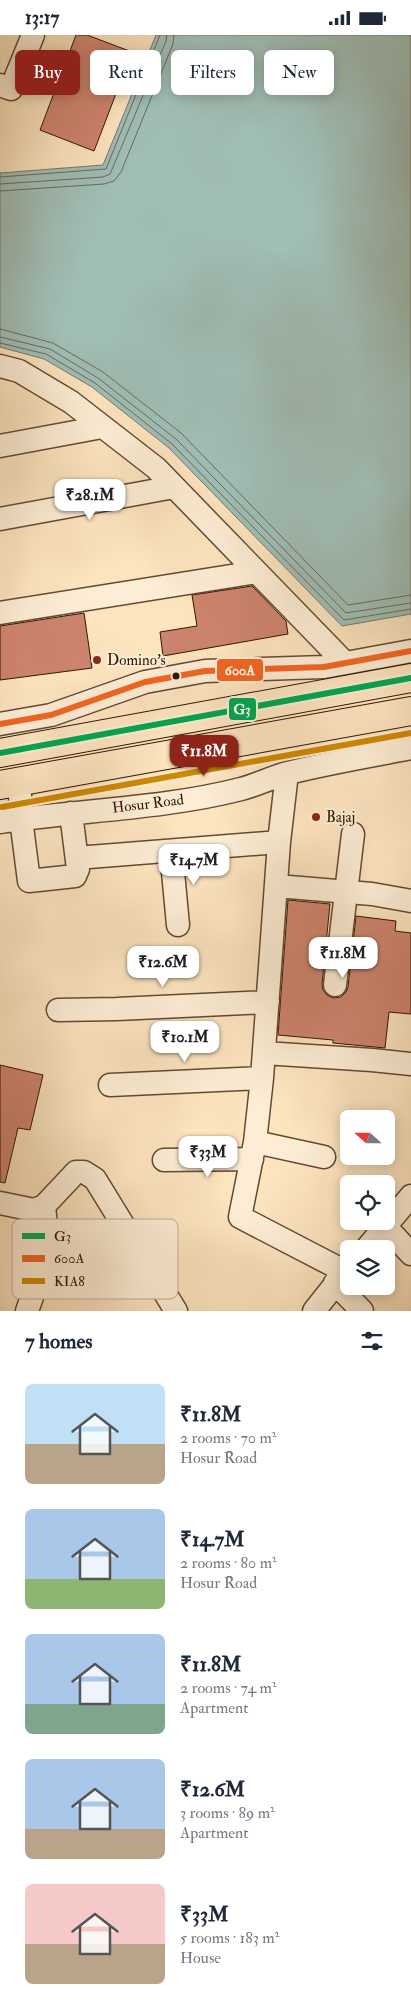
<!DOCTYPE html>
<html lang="en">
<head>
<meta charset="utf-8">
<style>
  :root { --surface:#fff; --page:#f2f2f3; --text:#1f2937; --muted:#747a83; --accent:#8f2418 }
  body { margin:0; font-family:"IM FELL Double Pica",serif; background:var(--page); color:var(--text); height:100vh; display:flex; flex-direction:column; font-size:19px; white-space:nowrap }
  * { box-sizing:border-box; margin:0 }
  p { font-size:16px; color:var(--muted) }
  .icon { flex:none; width:28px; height:28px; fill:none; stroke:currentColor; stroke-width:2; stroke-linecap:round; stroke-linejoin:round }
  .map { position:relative; height:1276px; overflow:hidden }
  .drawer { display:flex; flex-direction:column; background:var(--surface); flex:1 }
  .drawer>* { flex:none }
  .banner { position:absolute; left:15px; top:15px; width:381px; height:45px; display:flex; gap:10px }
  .needle { width:32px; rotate:291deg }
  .tools { position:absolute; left:340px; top:1075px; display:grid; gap:10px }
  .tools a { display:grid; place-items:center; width:55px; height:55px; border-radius:8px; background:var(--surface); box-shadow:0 2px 12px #0003; font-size:25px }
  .price { position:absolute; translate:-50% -42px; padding:0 11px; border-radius:10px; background:#fff; color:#222; font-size:16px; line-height:32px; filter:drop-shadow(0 1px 2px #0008) }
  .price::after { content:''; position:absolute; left:50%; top:30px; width:15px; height:11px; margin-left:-8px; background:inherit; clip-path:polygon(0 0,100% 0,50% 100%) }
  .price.on { background:var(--accent); color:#fff }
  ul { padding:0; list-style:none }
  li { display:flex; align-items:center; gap:15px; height:125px; padding:0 25px }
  li span { display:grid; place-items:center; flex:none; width:140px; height:100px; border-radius:8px; color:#555 }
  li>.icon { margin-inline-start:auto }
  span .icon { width:60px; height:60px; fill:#fffc; stroke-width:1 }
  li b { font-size:21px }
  h2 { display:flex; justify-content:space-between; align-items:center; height:60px; padding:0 25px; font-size:21px }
  .tag { padding:0 18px; border-radius:8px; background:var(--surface); box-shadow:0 2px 12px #0003; font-size:18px; line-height:45px }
  .tag.on { background:var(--accent); color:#fff }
  .status { display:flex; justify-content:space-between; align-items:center; height:35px; padding:0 25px; background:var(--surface); direction:ltr }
  .status svg { height:14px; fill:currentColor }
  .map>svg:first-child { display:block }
  .water { fill:#a0beb6; stroke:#747a6e }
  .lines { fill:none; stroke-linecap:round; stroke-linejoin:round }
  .shore { stroke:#686a5c; stroke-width:1 }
  .building { fill:#cd836d; stroke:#311502 }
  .minor-casing { stroke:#644931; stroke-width:25 }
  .highway-casing { stroke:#311502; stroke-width:30 }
  .minor { stroke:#fdedd5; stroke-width:22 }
  .highway { stroke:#fce4bf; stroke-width:28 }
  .bus-1-casing { stroke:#fdedd5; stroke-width:10 }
  .bus-2-casing { stroke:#fdedd5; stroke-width:10 }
  .bus-3-casing { stroke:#fdedd5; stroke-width:10 }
  .bus-1 { stroke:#00a651; stroke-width:6 }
  .bus-2 { stroke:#f26522; stroke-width:6 }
  .bus-3 { stroke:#cf8900; stroke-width:6 }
  .poi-dot { fill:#8f2418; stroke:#fdedd5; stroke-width:2 }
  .bus-dot { fill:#311502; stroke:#fdedd5; stroke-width:2 }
  .labels { text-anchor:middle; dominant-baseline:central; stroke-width:4.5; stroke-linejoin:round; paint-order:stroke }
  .poi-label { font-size:15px; fill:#311502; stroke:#fdedd5; text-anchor:start }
  .street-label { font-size:15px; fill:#311502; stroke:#fdedd5 }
  .key { fill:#fdedd5; stroke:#c0ac96; stroke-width:1 }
  .key-label { font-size:14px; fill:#311502 }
  .line-badge { stroke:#fdedd5; stroke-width:2 }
  .badge-label { font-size:14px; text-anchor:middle; font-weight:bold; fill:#fff }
</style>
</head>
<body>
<div class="status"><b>13:17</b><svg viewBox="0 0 49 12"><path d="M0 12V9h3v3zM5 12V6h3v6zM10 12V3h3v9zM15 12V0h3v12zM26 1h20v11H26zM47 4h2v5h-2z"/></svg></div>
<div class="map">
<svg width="411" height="1276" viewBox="0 0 411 1276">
  <rect width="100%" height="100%" fill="#fce4bf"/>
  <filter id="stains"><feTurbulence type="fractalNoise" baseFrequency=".004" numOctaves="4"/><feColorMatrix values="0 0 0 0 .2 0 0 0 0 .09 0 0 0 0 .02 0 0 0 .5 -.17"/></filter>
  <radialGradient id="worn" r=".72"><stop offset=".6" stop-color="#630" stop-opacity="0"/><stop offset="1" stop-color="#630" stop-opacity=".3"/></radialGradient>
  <!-- water -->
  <path class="water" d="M 156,0 L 411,0 L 411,579 L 342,591 L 169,413 L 92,352 L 44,324 L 0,312 L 0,138 L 103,130 Z"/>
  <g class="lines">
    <!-- shore -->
    <path class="shore" d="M 0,142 L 106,134 L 160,0
      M 0,149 L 103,142 L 110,139 L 166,6 L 167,0
      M 0,156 L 104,149 L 114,146 L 121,137 L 173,9 L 174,0
      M 0,294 L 53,308 L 103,337 L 181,398 L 348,570 L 411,560
      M 0,302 L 50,314 L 98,343 L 176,404 L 346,578 L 411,568
      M 0,308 L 46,319 L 95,348 L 172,409 L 344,585 L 411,574"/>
  </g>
  <!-- building -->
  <path class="building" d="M 76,0 L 87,0 L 132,17 L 94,116 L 40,95 Z
    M 252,551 L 286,586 L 288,599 L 163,621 L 160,597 L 197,591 L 192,560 Z
    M 84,578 L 92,633 L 0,645 L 0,591 Z
    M 288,865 L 330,869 L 322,949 L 323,955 L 327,960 L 333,963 L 341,962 L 346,957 L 348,952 L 356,881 L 396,886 L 395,896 L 411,898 L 411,979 L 389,977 L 385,1013 L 333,1008 L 333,1005 L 278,1000 Z
    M 0,1030 L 43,1040 L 30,1095 L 18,1093 L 5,1148 L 0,1147 Z"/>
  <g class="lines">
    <defs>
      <path id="minor" d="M 0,50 L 11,54 L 33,0
        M 0,331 L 19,336 L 71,367 L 156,433 L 345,628
        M 0,411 L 102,392
        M 0,484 L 174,452
        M 0,578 L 256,537
        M 0,689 L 51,680 L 145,647 L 205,636 L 324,632 L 411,616
        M 287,738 L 279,807 L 262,1043 L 255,1107 L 240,1182 L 344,1236
        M 20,759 L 21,784 L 29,846 L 75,841 L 78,834 L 71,778
        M 0,787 C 80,775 163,774 241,754 C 257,750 272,742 288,738 C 328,728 370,721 411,713
        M 171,816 L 178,890
        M 89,822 L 279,807
        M 277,851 L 372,859 L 411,866
        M 335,950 L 353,799
        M 58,975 L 117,974 L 268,967
        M 264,1018 L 372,1025 L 411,1029
        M 110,1050 L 262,1043
        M 255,1107 L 324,1122
        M 164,1125 L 252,1124
        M 0,1168 L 34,1175 L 44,1171 L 76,1137 L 84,1137 L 95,1144 L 176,1276
        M 386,1192 L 411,1219
        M 366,1214 L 411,1161
        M 335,1248 L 362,1276
        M 27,1276 L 37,1248 L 47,1200 L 44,1171
        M 314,1276 L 349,1232"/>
      <path id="highway" d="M 0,718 L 411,643
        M 0,750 L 411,676"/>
    </defs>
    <!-- minor casing -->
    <use href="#minor" class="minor-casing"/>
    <!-- highway casing -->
    <use href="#highway" class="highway-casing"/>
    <!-- minor -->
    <use href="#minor" class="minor"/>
    <!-- highway -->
    <use href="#highway" class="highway"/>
    <defs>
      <path id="bus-1" d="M 0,718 L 411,643"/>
      <path id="bus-2" d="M 0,689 L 51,680 L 145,647 L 205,636 L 324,632 L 411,616"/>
      <path id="bus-3" d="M 2,772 L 411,698"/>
    </defs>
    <!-- bus-1 casing -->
    <use href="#bus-1" class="bus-1-casing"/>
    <!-- bus-2 casing -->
    <use href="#bus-2" class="bus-2-casing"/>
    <!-- bus-3 casing -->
    <use href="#bus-3" class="bus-3-casing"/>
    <!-- bus-1 -->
    <use href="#bus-1" class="bus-1"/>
    <!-- bus-2 -->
    <use href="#bus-2" class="bus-2"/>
    <!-- bus-3 -->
    <use href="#bus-3" class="bus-3"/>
  </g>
  <!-- markers -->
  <g class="poi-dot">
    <circle cx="97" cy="625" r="5"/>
    <circle cx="316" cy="782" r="5"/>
  </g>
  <circle class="bus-dot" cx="176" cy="641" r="4.5"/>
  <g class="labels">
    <!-- poi labels -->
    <g class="poi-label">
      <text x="107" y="625">Domino's</text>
      <text x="326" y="782">Bajaj</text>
    </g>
    <!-- street labels -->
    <g class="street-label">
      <text transform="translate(148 769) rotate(-7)">Hosur Road</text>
    </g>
  </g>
  <!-- legend -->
  <rect x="12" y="1184" width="166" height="80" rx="8" class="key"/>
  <rect x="22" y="1198" width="23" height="6" fill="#00a651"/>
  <rect x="22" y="1220" width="23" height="7" fill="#f26522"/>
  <rect x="22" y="1243" width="23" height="6" fill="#cf8900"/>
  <g class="key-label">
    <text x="54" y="1206">G3</text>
    <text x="54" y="1228">600A</text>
    <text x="54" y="1251">KIA8</text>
  </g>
  <g class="line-badge">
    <rect x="216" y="623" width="48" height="24" rx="5" fill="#f26522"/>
    <rect x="228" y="662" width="29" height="24" rx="5" fill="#00a651"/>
  </g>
  <g class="badge-label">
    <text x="240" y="640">600A</text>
    <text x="242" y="679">G3</text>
  </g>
  <rect width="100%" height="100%" filter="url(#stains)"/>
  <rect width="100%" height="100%" fill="url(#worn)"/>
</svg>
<div class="tools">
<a><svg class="needle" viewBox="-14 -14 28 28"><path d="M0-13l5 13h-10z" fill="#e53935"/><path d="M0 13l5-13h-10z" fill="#747a83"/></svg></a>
<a><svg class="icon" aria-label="locate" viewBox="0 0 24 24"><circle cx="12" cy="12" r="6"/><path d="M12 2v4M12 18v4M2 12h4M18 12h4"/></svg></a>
<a><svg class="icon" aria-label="layers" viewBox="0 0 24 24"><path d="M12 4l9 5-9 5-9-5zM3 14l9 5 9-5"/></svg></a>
</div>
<b class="price" style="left:90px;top:486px">₹28.1M</b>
<b class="price on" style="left:204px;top:742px">₹11.8M</b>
<b class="price" style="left:194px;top:851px">₹14.7M</b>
<b class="price" style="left:343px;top:944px">₹11.8M</b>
<b class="price" style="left:163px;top:953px">₹12.6M</b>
<b class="price" style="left:185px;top:1028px">₹10.1M</b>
<b class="price" style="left:208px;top:1143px">₹33M</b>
<div class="banner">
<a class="tag on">Buy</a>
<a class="tag">Rent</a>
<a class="tag">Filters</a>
<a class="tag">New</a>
</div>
</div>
<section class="drawer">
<h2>7 homes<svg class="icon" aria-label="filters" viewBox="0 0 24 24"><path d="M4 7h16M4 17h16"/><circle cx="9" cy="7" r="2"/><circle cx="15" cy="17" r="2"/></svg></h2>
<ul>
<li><span style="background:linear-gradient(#bfe0f5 60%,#b9a48a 0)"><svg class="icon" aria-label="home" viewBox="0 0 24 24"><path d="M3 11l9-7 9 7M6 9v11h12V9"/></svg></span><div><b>₹11.8M</b><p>2 rooms · 70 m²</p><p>Hosur Road</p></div></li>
<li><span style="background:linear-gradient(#a9c7e8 70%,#8fb573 0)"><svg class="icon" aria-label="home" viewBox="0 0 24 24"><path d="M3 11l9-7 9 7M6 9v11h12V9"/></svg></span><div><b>₹14.7M</b><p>2 rooms · 80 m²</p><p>Hosur Road</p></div></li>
<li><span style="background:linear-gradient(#a9c7e8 70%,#7fa58c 0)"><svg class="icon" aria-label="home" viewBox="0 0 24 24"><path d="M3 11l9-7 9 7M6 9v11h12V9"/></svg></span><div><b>₹11.8M</b><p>2 rooms · 74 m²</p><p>Apartment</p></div></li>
<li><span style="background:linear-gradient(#a9c7e8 70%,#b9a48a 0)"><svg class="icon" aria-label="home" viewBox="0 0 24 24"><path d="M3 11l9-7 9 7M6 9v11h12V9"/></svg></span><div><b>₹12.6M</b><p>3 rooms · 89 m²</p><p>Apartment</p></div></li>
<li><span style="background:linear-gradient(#f6c9c9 60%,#b9a48a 0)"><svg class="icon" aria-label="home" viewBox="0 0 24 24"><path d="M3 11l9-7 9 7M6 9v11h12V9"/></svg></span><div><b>₹33M</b><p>5 rooms · 183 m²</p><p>House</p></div></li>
</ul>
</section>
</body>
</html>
